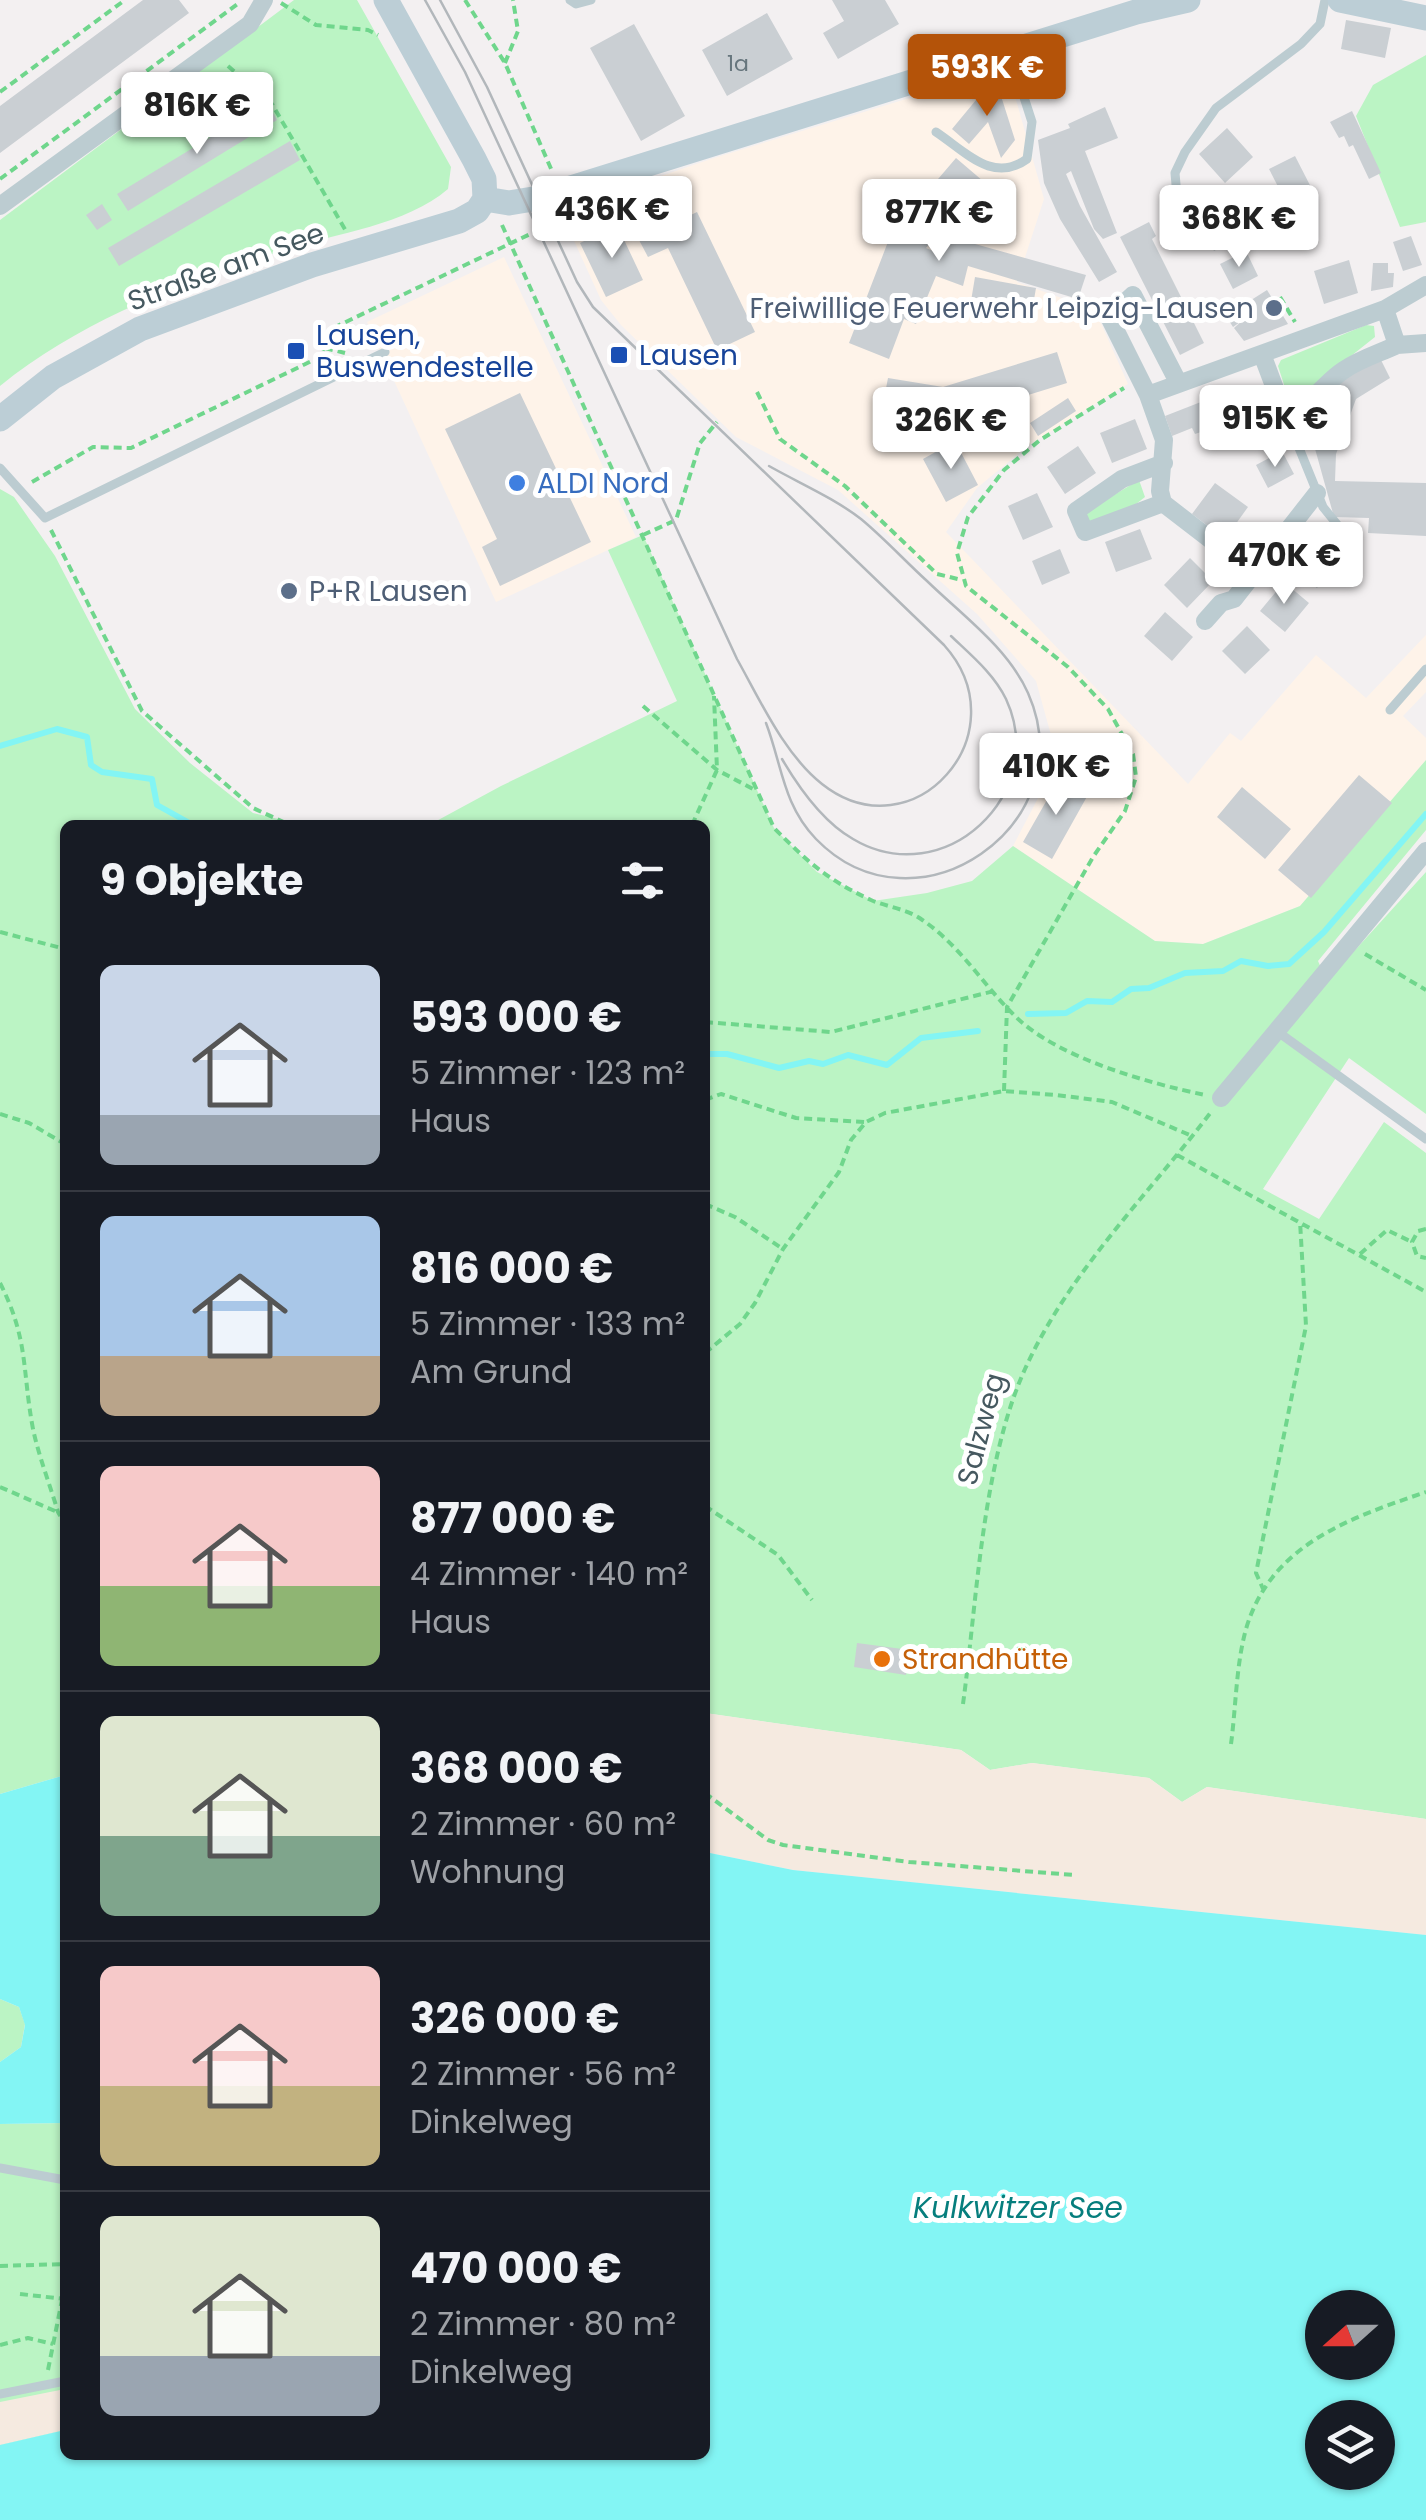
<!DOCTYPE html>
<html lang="de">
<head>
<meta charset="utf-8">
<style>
  :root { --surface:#171b24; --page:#242831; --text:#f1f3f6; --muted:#9ea1a6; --line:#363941; --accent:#b45309 }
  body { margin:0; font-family:Poppins,sans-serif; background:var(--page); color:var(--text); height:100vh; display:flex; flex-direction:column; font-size:38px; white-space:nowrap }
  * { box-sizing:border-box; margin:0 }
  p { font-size:32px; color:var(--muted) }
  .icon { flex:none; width:55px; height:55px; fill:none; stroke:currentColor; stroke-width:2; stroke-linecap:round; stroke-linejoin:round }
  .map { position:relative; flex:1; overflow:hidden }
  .sheet { position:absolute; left:60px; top:820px; width:650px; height:1640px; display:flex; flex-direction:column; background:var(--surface); border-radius:15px; box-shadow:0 2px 8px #0004 }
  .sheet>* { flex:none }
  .needle { width:65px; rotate:249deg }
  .tools { position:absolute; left:1305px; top:2290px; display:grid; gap:20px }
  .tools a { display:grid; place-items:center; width:90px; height:90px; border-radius:50%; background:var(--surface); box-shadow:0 2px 8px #0004; font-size:50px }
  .price { position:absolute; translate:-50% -85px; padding:0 22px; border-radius:10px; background:#fff; color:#222; font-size:32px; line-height:65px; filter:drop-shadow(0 2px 5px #0008) }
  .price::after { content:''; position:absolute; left:50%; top:60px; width:30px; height:22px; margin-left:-15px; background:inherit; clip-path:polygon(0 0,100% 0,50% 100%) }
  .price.active { background:var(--accent); color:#fff }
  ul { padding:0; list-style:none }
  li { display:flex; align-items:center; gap:30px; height:250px; padding:0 40px }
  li+li { border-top:2px solid var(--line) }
  li span { display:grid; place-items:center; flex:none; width:280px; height:200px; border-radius:15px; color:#555 }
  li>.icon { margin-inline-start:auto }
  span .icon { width:120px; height:120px; fill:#fffc; stroke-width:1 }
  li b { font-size:42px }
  h2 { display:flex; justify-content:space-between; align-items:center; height:120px; padding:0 40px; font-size:42px }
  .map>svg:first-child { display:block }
  .commercial { fill:#fef3e9 }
  .green { fill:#bbf4c4 }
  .sand { fill:#f5eae0 }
  .water { fill:#83f5f4; fill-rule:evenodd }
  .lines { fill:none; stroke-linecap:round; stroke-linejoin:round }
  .stream { stroke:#83f5f4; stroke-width:6 }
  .building { fill:#cacfd3 }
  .path { stroke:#6fd68c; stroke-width:4; stroke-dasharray:8 5; stroke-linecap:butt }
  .service { stroke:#bcccd1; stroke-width:9 }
  .minor { stroke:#bcccd1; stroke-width:18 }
  .secondary { stroke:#bcced6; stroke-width:25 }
  .tram { stroke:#b2b7bb; stroke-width:2.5 }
  .service-dot { fill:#5c6f8a; stroke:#fff; stroke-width:4 }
  .transit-dot { fill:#1a4fb4; stroke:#fff; stroke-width:4 }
  .shop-dot { fill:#3f7fe0; stroke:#fff; stroke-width:4 }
  .food-dot { fill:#e8710a; stroke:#fff; stroke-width:4 }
  .labels { text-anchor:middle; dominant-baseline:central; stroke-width:10; stroke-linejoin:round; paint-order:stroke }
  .number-label { font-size:22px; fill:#67767d }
  .street-label { font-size:28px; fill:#465960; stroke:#fff }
  .service-label { font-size:28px; fill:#4e5e75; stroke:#fff; text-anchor:end }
  .transit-label { font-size:28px; fill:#164399; stroke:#fff; text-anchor:start }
  .shop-label { font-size:28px; fill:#366cbe; stroke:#fff; text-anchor:start }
  .food-label { font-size:28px; fill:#c56008; stroke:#fff; text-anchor:start }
  .water-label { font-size:30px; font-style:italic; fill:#067e7d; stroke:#fff }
</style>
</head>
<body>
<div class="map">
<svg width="1426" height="2520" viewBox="0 0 1426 2520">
  <rect width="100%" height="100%" fill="#f3f0f1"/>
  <!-- commercial -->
  <path class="commercial" d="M 1007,68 L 1044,199 L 1017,282 L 1095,310 L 1128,384 L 1029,445 L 977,488 L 946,532 L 1188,784 L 1230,733 L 1241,741 L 1316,655 L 1366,698 L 1426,635 L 1426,692 L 1403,716 L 1426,738 L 1426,760 L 1300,906 L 1203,944 L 1155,941 L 1013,846 L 1047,781 L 1051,735 L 1036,681 L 977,614 L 838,490 L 736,437 L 621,325 L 601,300 L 560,210 L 711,159 Z
    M 504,257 L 636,537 L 496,602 L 367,322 Z"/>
  <!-- green -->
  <path class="green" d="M 294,0 L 357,0 L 451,167 L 448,189 C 406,225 337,233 284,250 C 183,282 83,319 0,386 L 0,220 Z
    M 1426,55 L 1426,222 L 1400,227 L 1356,116 L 1373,85 Z
    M 1366,325 L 1374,326 L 1375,337 L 1303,394 L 1296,398 L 1287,394 L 1278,366 L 1281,360 Z
    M 1139,480 L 1145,497 L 1131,508 L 1087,525 L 1082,514 Z
    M 0,489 L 14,497 L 55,556 L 135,709 L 190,763 L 253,813 L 304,825 L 65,825 L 65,1775 L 0,1794 Z
    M 643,535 L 774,828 L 817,872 L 873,901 L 927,893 L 972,881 L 1013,846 L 1155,941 L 1203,944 L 1300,906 L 1426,760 L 1426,830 L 1318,961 L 1327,981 L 1426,872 L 1426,1114 L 1349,1058 L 1263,1189 L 1319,1219 L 1384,1122 L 1426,1153 L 1426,1819 L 1207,1787 L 1182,1802 L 1149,1778 L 1032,1763 L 990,1770 L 961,1750 L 705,1713 L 705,825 L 429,825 L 501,786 L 677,701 L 608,550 Z
    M 0,1999 L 19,2007 L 25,2024 L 21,2047 L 0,2062 Z
    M 65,2123 L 65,2430 L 0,2445 L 0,2124 Z"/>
  <!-- sand -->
  <path class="sand" d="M 705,1713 L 961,1750 L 990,1770 L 1032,1763 L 1149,1778 L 1182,1802 L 1207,1787 L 1426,1819 L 1426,1935 L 793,1870 L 705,1852 Z
    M 65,2389 L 65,2430 L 0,2445 L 0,2402 Z"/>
  <!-- water -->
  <path class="water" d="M 65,1775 L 65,2123 L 0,2124 L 0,2062 L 21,2047 L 25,2025 L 19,2007 L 0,1999 L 0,1794 Z
    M 705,1852 L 793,1870 L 1426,1935 L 1426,2520 L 0,2520 L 0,2445 L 65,2430 L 65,2455 L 705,2455 ZM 1322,2308 L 1378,2308 L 1378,2362 L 1322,2362 ZM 1322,2418 L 1378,2418 L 1378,2472 L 1322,2472 Z"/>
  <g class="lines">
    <!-- stream -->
    <path class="stream" d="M 0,746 L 57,729 L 87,737 L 91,765 L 102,772 L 152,779 L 157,805 L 193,825
      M 1028,1014 L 1066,1013 L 1087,1001 L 1112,1002 L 1131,989 L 1149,988 L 1185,973 L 1223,971 L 1241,961 L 1268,966 L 1289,964 L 1324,932 L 1426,814
      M 705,1054 L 727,1054 L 779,1068 L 809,1061 L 823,1064 L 848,1055 L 887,1065 L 921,1038 L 978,1031"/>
  </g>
  <!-- building -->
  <path class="building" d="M 143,0 L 179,0 L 189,13 L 0,153 L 0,106 Z
    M 832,0 L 885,0 L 899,24 L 838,59 L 823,33 L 844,21 Z
    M 767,13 L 793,59 L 727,96 L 702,50 Z
    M 1346,20 L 1391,28 L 1385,58 L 1341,49 Z
    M 634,24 L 685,116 L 641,141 L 590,48 Z
    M 995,77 L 1015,140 L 1001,158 L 988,122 L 969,144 L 952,129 Z
    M 267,103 L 277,120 L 128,211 L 117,194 Z
    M 1105,107 L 1118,138 L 1085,151 L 1117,233 L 1103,239 L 1094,229 L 1071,171 L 1066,174 L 1080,206 L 1117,272 L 1099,282 L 1060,219 L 1044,183 L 1038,140 L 1070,128 L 1068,124 Z
    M 1352,111 L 1381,173 L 1369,179 L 1353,145 L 1349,147 L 1344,136 L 1339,138 L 1330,122 Z
    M 1227,128 L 1253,157 L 1225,183 L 1199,154 Z
    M 290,141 L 300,160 L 119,266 L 108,248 Z
    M 1295,156 L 1315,195 L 1289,208 L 1269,169 Z
    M 956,158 L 983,181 L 926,248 L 943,255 L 950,237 L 1086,275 L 1078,299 L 968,266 L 963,286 L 936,276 L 916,324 L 904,319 L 889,359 L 849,343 L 891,234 Z
    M 102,204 L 112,220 L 97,230 L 86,215 Z
    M 1227,206 L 1243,235 L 1214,251 L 1199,222 Z
    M 697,212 L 755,332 L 717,350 L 668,248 L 648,257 L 639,240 Z
    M 1149,222 L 1156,236 L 1152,239 L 1204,343 L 1180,355 L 1120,237 Z
    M 617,225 L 643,280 L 606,297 L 580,243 Z
    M 1411,236 L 1422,265 L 1403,271 L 1393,242 Z
    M 1246,251 L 1258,276 L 1233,289 L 1220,264 Z
    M 1349,260 L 1358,293 L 1324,304 L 1314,271 Z
    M 1373,263 L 1388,263 L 1388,273 L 1394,273 L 1393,287 L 1371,291 Z
    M 975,277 L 1036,288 L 1031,317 L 970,307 Z
    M 1267,290 L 1288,324 L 1244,341 L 1234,328 L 1243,320 L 1233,327 L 1226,316 Z
    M 1057,352 L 1067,383 L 966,414 L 938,419 L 882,409 L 888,378 L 943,387 Z
    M 1380,358 L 1390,378 L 1356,399 L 1336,454 L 1335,481 L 1426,483 L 1426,536 L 1368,533 L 1369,518 L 1334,517 L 1312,438 L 1328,390 L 1345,376 Z
    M 1229,391 L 1240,418 L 1223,425 L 1225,431 L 1210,437 L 1207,430 L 1195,434 L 1192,428 L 1172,436 L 1165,416 Z
    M 520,393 L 591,542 L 500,586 L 482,547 L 497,539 L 445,429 Z
    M 1068,398 L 1076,411 L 1038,436 L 1030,423 Z
    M 1135,419 L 1147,449 L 1112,463 L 1100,433 Z
    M 955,441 L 978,485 L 946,502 L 923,459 Z
    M 1078,446 L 1096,473 L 1065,494 L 1047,467 Z
    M 1282,451 L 1294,474 L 1268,488 L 1256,465 Z
    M 1215,483 L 1248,507 L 1225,539 L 1192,514 Z
    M 1037,493 L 1053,527 L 1023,540 L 1008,506 Z
    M 1140,529 L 1152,559 L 1116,572 L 1105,542 Z
    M 1316,540 L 1340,558 L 1317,588 L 1293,570 Z
    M 1060,549 L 1070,573 L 1042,585 L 1032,561 Z
    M 1190,558 L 1213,581 L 1187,608 L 1164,585 Z
    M 1284,582 L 1309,603 L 1285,632 L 1260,611 Z
    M 1165,612 L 1193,637 L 1172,661 L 1144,636 Z
    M 1247,626 L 1270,650 L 1245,674 L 1222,651 Z
    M 1359,775 L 1392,803 L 1311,898 L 1278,870 Z
    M 1060,777 L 1089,793 L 1052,859 L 1023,842 Z
    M 1242,787 L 1291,829 L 1265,859 L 1217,817 Z
    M 857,1643 L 910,1650 L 906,1675 L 854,1667 Z"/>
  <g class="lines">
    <!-- path -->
    <path class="path" d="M 465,0 L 505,63 L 552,171
      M 281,3 L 316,25 L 368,30 L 378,35
      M 505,63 L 518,31 L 513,0
      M 228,66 L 272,104 L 346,231
      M 0,92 L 125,0
      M 0,179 L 239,3
      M 502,225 L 774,828 C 809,863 826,879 871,900 C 887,907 907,909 921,919 C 960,945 983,985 1016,1017 C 1058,1058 1148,1083 1205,1095
      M 1280,297 L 1295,322
      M 325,348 L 345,353
      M 757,392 L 780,439 L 845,486 L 937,574 L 962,580
      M 32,482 L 93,447 L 131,448 L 320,357 L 331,329 L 568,216
      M 51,530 L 142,711 L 253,808 L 290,825
      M 643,535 L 676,520 L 700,443 L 717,422
      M 643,706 L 717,770 L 757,791
      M 692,825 L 717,770 L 714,696
      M 0,932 L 65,949
      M 1365,954 L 1426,990
      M 705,1022 L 831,1032 L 994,991
      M 1004,1091 L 1007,1007 L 1093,857 L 1125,811 L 1136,777 L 1133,754 L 1108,709 L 1068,667 L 966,586 L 957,553 L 968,517 L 1004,470 L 1040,440 L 1124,388
      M 705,1100 L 721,1094 L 796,1118 L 866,1122
      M 0,1114 L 29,1123 L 65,1144
      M 1177,1155 L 1426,1292
      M 705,1204 L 735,1217 L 783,1249
      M 1426,1229 L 1418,1231 L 1412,1242 L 1417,1256 L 1426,1258
      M 1360,1254 L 1387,1230 L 1412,1242
      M 0,1283 C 29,1340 22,1371 33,1429 C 39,1457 50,1485 58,1512 L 65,1524
      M 705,1353 L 740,1324 L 755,1303 L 783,1249 L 839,1172 L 851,1140 L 866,1122 L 885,1113 L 1004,1091 L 1056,1095 L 1112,1102 L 1192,1136
      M 0,1487 L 55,1511
      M 705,1506 L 778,1555 L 812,1600
      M 1264,1591 L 1256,1573 L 1306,1326 L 1300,1221
      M 963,1704 C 977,1601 982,1464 1025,1369 C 1069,1272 1147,1196 1211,1112
      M 1231,1744 C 1236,1707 1236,1665 1246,1629 C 1271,1544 1350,1518 1426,1492
      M 705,1793 L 768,1840 L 783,1845 L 909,1862 L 1074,1875
      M 0,2266 L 65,2264
      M 20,2294 L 65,2299
      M 0,2345 L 28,2338 L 53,2344
      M 48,2370 L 62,2300"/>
    <!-- service -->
    <path class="service" d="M 570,0 L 576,4 L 591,0
      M 936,132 C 966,152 993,184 1027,159 L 1032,122 L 1010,54
      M 1179,219 L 1175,173 L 1185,152 L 1216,108 L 1301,44 L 1320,24 L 1325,0
      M 1284,411 L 1323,507 L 1357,549
      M 0,468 L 45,518 L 385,352
      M 1390,710 L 1426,669
      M 1278,1032 L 1426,1139
      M 0,2168 L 65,2180
      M 0,2394 L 65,2381"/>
    <!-- minor -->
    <path class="minor" d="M 0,206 L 250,24 L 264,0
      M 1385,309 L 1397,345 L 1426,343
      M 1262,354 L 1283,410 C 1310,410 1323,383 1344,370 C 1360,359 1380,353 1397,345
      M 1178,382 L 1133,295 L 1109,317 L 1148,395 L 1385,309 L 1426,285
      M 1148,395 L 1164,440 L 1160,491 L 1163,503 L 1254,573
      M 1163,503 L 1085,532 L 1076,511 L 1122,479 L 1164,463
      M 1205,621 L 1221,603 L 1234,599 L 1317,493
      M 1221,1098 L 1426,851"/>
    <!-- secondary -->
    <path class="secondary" d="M 386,0 L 474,159 L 484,179 L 485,199
      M 1340,0 L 1426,18
      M 485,199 L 509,203 L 539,198 L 1136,12 L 1188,0
      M 0,419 L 53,377 L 140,329 L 312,265 L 459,221 L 477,211 L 485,199"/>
    <!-- tram -->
    <path class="tram" d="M 425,0 L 465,72 L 737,659 C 760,700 784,754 822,784 C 913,856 1023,733 944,645 L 593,307 L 577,282 L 487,87 L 440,0
      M 766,723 C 782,765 783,805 816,839 C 916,942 1086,824 1028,693 C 1008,648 962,615 927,581 C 905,561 884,538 861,519 C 834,498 799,483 769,466
      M 782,759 C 799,788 823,822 853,839 C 944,893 1050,794 1006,699 C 994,674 971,655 951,636"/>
  </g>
  <!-- markers -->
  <g class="service-dot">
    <circle cx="1274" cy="308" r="10"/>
    <circle cx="289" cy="591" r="10"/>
  </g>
  <g class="transit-dot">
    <rect x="286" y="341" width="20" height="20" rx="5"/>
    <rect x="609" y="345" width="20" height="20" rx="5"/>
  </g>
  <circle class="shop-dot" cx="517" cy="483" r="10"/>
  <circle class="food-dot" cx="882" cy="1659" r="10"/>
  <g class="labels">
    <!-- number labels -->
    <g class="number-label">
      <text x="738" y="63">1a</text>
    </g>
    <!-- street labels -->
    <g class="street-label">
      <text transform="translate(226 267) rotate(-20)">Straße am See</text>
      <text transform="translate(981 1429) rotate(-75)">Salzweg</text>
    </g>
    <!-- service labels -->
    <g class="service-label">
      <text x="1254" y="308">Freiwillige Feuerwehr Leipzig-Lausen</text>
      <text x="309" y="591" text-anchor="start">P+R Lausen</text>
    </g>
    <!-- transit labels -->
    <g class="transit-label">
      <text x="316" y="335">Lausen,<tspan x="316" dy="32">Buswendestelle</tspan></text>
      <text x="639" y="355">Lausen</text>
    </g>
    <!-- shop labels -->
    <g class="shop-label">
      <text x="537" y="483">ALDI Nord</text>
    </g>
    <!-- food labels -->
    <g class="food-label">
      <text x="902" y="1659">Strandhütte</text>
    </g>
    <!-- water labels -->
    <g class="water-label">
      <text x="1018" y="2207">Kulkwitzer See</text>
    </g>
  </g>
</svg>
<div class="tools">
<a><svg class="needle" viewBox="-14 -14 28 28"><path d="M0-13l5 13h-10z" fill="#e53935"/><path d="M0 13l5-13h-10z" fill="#9ea1a6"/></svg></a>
<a><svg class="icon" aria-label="layers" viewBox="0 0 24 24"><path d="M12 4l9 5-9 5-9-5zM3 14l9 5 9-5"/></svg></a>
</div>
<b class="price active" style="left:987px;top:119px">593K €</b>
<b class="price" style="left:197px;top:157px">816K €</b>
<b class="price" style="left:612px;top:261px">436K €</b>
<b class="price" style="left:939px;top:264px">877K €</b>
<b class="price" style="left:1239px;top:270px">368K €</b>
<b class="price" style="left:1275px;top:470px">915K €</b>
<b class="price" style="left:951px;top:472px">326K €</b>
<b class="price" style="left:1284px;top:607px">470K €</b>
<b class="price" style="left:1056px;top:818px">410K €</b>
<section class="sheet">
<h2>9 Objekte<svg class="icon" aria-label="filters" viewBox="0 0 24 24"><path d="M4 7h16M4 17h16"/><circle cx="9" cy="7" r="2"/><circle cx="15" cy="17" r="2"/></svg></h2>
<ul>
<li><span style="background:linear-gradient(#c9d6e8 75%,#9aa5b1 0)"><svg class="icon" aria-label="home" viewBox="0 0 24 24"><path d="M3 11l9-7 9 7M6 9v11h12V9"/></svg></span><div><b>593 000 €</b><p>5 Zimmer · 123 m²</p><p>Haus</p></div></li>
<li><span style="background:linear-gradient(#a9c7e8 70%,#b9a48a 0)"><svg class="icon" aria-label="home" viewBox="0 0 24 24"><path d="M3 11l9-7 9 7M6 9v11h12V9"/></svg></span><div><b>816 000 €</b><p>5 Zimmer · 133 m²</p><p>Am Grund</p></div></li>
<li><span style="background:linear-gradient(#f6c9c9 60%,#8fb573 0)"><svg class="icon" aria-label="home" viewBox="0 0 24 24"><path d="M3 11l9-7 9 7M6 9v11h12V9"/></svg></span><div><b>877 000 €</b><p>4 Zimmer · 140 m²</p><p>Haus</p></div></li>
<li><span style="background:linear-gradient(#dfe7d0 60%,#7fa58c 0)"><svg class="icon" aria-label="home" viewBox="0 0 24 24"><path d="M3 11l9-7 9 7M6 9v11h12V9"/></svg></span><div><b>368 000 €</b><p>2 Zimmer · 60 m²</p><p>Wohnung</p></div></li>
<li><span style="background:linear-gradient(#f6c9c9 60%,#c2b280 0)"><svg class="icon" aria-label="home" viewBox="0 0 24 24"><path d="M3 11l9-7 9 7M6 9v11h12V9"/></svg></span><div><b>326 000 €</b><p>2 Zimmer · 56 m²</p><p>Dinkelweg</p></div></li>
<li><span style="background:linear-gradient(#dfe7d0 70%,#9aa5b1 0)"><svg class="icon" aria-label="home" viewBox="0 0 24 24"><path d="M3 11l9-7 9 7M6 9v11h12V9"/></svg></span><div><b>470 000 €</b><p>2 Zimmer · 80 m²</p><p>Dinkelweg</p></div></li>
</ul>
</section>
</div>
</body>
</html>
